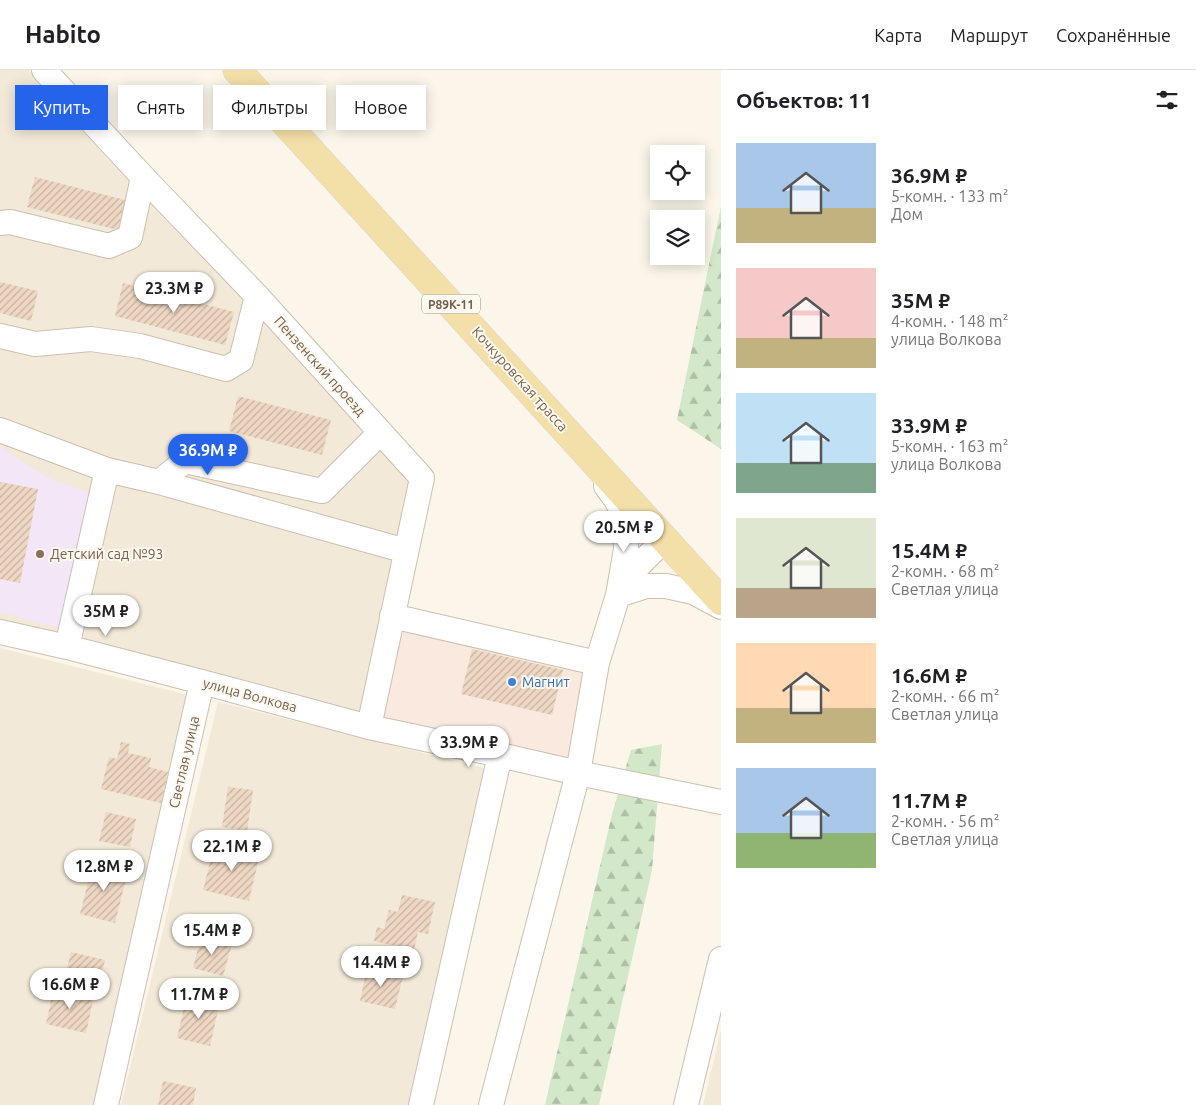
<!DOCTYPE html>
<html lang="ru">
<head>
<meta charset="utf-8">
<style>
  :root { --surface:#fff; --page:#f2f2f2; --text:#202124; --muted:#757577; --line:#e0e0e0; --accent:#2563eb }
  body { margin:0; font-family:Ubuntu,sans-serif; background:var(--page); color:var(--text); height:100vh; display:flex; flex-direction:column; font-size:19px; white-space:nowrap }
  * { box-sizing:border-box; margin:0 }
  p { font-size:16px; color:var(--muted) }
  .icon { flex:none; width:28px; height:28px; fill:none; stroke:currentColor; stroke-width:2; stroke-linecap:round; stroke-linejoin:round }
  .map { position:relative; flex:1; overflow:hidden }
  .sheet { display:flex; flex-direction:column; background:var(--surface); width:475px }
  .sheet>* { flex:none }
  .banner { position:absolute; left:15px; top:15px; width:475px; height:45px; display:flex; gap:10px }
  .controls { position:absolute; left:650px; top:75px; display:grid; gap:10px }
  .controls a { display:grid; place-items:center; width:55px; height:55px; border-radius:0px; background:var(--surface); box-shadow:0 2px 12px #0003; font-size:25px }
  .price { position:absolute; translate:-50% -42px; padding:0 11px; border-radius:18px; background:#fff; color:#222; font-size:16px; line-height:32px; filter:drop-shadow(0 1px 2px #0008) }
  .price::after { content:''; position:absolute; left:50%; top:30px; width:15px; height:11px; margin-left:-8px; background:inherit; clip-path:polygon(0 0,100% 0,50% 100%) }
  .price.on { background:var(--accent); color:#fff }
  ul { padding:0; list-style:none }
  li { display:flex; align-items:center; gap:15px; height:125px; padding:0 15px }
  li span { display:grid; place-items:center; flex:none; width:140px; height:100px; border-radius:0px; color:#555 }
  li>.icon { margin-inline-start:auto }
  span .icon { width:60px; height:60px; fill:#fffc; stroke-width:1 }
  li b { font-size:21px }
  h2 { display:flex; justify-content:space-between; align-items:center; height:60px; padding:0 15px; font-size:21px }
  .chip { padding:0 18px; border-radius:0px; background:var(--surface); box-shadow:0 2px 12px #0003; font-size:18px; line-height:45px }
  .chip.on { background:var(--accent); color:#fff }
  header { display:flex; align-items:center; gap:30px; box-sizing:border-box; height:70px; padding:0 25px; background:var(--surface); border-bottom:1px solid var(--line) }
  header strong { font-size:24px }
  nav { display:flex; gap:28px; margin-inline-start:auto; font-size:18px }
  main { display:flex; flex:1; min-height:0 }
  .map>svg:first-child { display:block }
  .residential { fill:#f2e9d8 }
  .commercial { fill:#fae9de }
  .education { fill:#f3e6f7 }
  .forest { fill:url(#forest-firs) }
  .building { fill:url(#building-hatch) }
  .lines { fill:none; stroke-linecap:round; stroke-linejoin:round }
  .minor-casing { stroke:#ccbfb0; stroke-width:26 }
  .major-casing { stroke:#dbd5d1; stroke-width:29 }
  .minor { stroke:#fff; stroke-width:24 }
  .major { stroke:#f3dfa8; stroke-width:28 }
  .education-dot { fill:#8d6e63; stroke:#fef9ef; stroke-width:2 }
  .shop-dot { fill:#3f7fe0; stroke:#fef9ef; stroke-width:2 }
  .labels { text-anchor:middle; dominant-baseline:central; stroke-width:4; stroke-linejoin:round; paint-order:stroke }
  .shield { fill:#fef9ef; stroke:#9d8d7f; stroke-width:1 }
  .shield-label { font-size:12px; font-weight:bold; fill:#735f4f }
  .street-label { font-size:14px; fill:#735f4f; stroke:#fef9ef }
  .education-label { font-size:14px; fill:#785e54; stroke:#fef9ef; text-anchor:start }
  .shop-label { font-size:14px; fill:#366cbe; stroke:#fef9ef; text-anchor:start }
</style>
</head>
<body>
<header>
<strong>Habito</strong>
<nav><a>Карта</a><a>Маршрут</a><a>Сохранённые</a></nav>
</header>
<main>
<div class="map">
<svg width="721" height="1035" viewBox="0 0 721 1035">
  <defs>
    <pattern id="forest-firs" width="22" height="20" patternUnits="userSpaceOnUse" patternTransform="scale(1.25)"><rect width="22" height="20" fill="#d2e8c8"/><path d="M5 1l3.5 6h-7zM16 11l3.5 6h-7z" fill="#afbfa5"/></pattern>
    <pattern id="building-hatch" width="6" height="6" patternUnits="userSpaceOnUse" patternTransform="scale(1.25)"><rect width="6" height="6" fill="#eed8c3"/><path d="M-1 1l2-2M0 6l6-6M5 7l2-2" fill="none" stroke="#c5b2a1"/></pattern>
  </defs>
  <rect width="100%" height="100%" fill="#fbf6e9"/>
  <!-- residential -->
  <path class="residential" d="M 0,0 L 29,0 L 413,410 L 364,646 L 0,554 Z
    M 0,578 L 192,626 L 99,1035 L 0,1035 Z
    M 218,632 L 492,700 L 417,1035 L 121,1035 Z
    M 721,960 L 721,1035 L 703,1035 Z"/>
  <!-- commercial -->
  <path class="commercial" d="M 402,560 L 586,602 L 570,691 L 383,648 Z"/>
  <!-- education -->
  <path class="education" d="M 0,376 L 27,395 L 55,411 L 96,425 L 59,558 L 0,542 Z"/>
  <!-- forest -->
  <path class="forest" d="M 721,136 L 721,379 L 677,350 Z
    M 662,674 L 652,800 L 599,1035 L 545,1035 L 612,744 L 631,680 Z"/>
  <!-- building -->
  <path class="building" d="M 35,107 L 125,130 L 118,160 L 27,137 Z
    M 0,212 L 38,221 L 31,251 L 0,243 Z
    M 123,213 L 234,242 L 225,275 L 115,246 Z
    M 238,326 L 331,350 L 322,385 L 229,361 Z
    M 0,412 L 38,419 L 20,513 L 0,509 Z
    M 472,579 L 563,600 L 552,645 L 461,624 Z
    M 121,672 L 130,674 L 128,683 L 151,688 L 149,697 L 168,702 L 161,733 L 101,719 L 109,687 L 117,689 Z
    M 228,717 L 253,720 L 247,761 L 222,757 Z
    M 106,742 L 136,749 L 130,777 L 99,771 Z
    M 215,773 L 260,784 L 249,831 L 203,820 Z
    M 93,792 L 128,801 L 115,853 L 80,844 Z
    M 402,825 L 435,832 L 428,864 L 418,862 L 414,880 L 374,871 L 377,857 L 384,859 L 389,840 L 398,842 Z
    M 201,866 L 232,874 L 223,906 L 193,898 Z
    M 71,882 L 105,890 L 100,910 L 66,902 Z
    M 367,898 L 403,906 L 395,939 L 360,931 Z
    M 54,917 L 94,926 L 86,963 L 46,954 Z
    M 187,924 L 220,931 L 210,976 L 177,968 Z
    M 163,1011 L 196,1018 L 193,1035 L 158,1035 Z"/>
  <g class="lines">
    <defs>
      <path id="minor" d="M 44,0 L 143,107 L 257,226 L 422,408 L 369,657
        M 0,153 L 10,152 L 109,176 L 130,167 L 143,107
        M 0,266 L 35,274 L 91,269 L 140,276 L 226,299 L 241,290 L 257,226
        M 0,360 L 107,400 L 159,412 L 406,481
        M 159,412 L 185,391 L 322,421 L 380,363
        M 622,519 L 634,500 L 665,469
        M 618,525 L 646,516 L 666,516 L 693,522 L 721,537
        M 392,546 L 597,593
        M 0,562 L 67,577 L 202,612 L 369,657 L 500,685 L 578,703 L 721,732
        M 67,577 L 107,400
        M 106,1035 L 202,612
        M 421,1035 L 500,685
        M 491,1035 L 578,703 L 597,593 L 618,525 L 626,479 L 625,449 L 617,431 L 606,416
        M 686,1035 L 721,889"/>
      <path id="major" d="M 237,0 L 721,531"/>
    </defs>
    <!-- minor casing -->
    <use href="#minor" class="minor-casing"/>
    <!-- major casing -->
    <use href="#major" class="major-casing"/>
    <!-- minor -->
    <use href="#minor" class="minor"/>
    <!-- major -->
    <use href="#major" class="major"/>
  </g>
  <!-- markers -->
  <circle class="education-dot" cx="40" cy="484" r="5"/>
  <circle class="shop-dot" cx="512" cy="612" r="5"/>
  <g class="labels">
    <!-- shield labels -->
    <rect class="shield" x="422" y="224.5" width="58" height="19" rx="4"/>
    <g class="shield-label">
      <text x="451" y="234">Р89К-11</text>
    </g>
    <!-- street labels -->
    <g class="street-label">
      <text transform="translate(320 296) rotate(48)">Пензенский проезд</text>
      <text transform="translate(520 309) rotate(48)">Кочкуровская трасса</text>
      <text transform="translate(250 625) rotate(15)">улица Волкова</text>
      <text transform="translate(184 692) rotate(-77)">Светлая улица</text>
    </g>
    <!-- education labels -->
    <g class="education-label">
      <text x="50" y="484">Детский сад №93</text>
    </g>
    <!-- shop labels -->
    <g class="shop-label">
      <text x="522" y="612">Магнит</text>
    </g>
  </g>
</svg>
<div class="controls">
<a><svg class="icon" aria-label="locate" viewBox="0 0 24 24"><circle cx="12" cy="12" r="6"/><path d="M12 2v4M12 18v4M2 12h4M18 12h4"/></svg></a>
<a><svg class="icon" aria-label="layers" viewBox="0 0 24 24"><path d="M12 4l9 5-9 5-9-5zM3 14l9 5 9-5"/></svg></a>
</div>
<b class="price" style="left:174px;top:244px">23.3M ₽</b>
<b class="price on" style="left:208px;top:406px">36.9M ₽</b>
<b class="price" style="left:624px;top:483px">20.5M ₽</b>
<b class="price" style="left:106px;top:567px">35M ₽</b>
<b class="price" style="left:469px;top:698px">33.9M ₽</b>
<b class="price" style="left:232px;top:802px">22.1M ₽</b>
<b class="price" style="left:104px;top:822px">12.8M ₽</b>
<b class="price" style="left:212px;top:886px">15.4M ₽</b>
<b class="price" style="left:381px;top:918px">14.4M ₽</b>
<b class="price" style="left:70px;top:940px">16.6M ₽</b>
<b class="price" style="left:199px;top:950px">11.7M ₽</b>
<div class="banner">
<a class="chip on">Купить</a>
<a class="chip">Снять</a>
<a class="chip">Фильтры</a>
<a class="chip">Новое</a>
</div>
</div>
<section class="sheet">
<h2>Объектов: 11<svg class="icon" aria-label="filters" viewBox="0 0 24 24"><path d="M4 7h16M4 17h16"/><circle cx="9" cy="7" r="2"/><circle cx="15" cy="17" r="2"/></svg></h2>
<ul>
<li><span style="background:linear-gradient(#a9c7e8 65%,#c2b280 0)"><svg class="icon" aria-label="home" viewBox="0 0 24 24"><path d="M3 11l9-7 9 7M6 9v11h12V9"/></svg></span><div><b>36.9M ₽</b><p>5-комн. · 133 m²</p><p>Дом</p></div></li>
<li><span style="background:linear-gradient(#f6c9c9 70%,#c2b280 0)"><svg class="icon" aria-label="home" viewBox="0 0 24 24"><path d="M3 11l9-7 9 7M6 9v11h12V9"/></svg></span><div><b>35M ₽</b><p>4-комн. · 148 m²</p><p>улица Волкова</p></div></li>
<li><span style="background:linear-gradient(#bfe0f5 70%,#7fa58c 0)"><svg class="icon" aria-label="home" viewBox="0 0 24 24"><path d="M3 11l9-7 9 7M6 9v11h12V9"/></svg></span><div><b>33.9M ₽</b><p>5-комн. · 163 m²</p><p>улица Волкова</p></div></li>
<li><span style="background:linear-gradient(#dfe7d0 70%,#b9a48a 0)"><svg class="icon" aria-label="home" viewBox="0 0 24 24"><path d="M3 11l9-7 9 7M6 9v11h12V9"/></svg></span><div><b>15.4M ₽</b><p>2-комн. · 68 m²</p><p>Светлая улица</p></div></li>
<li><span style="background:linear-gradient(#ffd9b3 65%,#c2b280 0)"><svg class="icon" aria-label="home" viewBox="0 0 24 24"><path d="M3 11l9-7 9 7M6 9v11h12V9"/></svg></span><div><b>16.6M ₽</b><p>2-комн. · 66 m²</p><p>Светлая улица</p></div></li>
<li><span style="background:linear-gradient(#a9c7e8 65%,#8fb573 0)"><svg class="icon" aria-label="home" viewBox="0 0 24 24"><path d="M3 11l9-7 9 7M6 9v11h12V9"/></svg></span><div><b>11.7M ₽</b><p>2-комн. · 56 m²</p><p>Светлая улица</p></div></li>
</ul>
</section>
</main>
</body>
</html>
